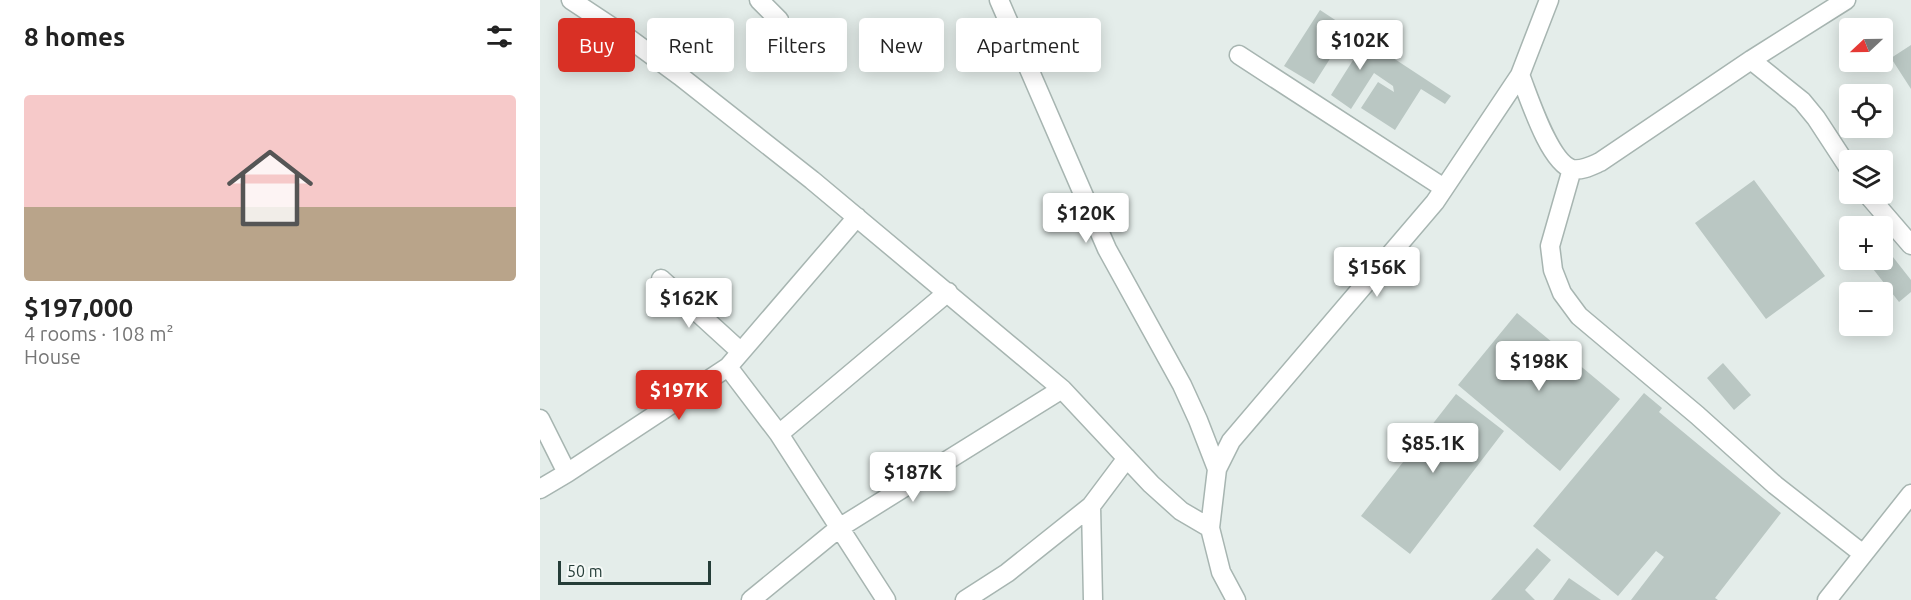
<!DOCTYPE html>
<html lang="en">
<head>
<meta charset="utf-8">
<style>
  :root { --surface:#fff; --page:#f6f6f6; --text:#222; --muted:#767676; --accent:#d93025 }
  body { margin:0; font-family:Ubuntu,sans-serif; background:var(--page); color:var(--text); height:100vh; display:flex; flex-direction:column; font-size:22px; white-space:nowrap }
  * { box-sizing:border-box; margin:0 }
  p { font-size:20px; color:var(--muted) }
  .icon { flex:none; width:33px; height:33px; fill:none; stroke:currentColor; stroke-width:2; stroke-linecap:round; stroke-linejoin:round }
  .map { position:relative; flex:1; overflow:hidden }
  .details { display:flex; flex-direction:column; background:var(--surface); width:540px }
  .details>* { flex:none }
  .top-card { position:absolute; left:18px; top:18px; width:570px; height:54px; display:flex; gap:12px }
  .needle { width:39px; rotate:248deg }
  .tools { position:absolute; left:1299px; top:18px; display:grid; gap:12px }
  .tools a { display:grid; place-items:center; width:54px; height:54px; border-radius:6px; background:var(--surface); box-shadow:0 3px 15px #0003; font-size:30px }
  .scale { position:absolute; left:18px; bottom:15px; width:153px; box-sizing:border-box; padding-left:6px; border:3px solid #253d38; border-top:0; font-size:16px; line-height:21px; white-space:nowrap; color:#253d38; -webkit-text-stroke:4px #f5f9f7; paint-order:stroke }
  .price { position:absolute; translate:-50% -51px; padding:0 14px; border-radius:6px; background:#fff; color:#222; font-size:20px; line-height:39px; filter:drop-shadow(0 2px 3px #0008) }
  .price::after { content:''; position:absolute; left:50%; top:36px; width:18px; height:14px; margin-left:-9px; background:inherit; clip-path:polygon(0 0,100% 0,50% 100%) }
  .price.active { background:var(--accent); color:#fff }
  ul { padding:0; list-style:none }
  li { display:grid; align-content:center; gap:12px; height:318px; padding:0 24px }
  li span { display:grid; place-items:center; height:186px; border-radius:6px; color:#555 }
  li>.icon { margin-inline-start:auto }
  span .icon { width:108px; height:108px; fill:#fffc; stroke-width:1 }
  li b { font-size:26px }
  h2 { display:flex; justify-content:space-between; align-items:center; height:72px; padding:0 24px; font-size:26px }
  .pill { padding:0 21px; border-radius:6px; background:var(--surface); box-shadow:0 3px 15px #0003; font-size:21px; line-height:54px }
  .pill.active { background:var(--accent); color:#fff }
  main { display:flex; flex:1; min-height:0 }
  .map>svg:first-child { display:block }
  .building { fill:#bac7c3 }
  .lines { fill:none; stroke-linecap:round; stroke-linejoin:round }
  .minor-casing { stroke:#a7b5b1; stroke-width:21 }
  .minor { stroke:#fff; stroke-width:18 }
</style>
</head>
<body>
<main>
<section class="details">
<h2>8 homes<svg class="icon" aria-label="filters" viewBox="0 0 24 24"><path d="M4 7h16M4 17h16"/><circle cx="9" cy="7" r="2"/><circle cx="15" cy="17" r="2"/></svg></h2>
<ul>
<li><span style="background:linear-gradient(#f6c9c9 60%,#b9a48a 0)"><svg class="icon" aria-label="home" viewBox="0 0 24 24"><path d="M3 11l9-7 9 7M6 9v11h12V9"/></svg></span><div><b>$197,000</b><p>4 rooms · 108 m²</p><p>House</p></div></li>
</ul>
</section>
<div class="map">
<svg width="1371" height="600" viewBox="0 0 1371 600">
  <rect width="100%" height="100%" fill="#e4edea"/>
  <!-- building -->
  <path class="building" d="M 780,10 L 911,96 L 905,104 L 881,89 L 855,130 L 821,108 L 838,82 L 854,92 L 853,86 L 834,73 L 811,109 L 791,95 L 815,57 L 798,46 L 774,84 L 744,66 Z
    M 1371,45 L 1371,89 L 1351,58 Z
    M 1214,180 L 1285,276 L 1226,319 L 1155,223 Z
    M 1323,218 L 1330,226 L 1312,226 Z
    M 1342,243 L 1371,280 L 1371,292 L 1359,302 L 1326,260 L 1342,260 Z
    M 977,313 L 1080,399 L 1020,471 L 918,385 Z
    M 1183,363 L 1211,395 L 1194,410 L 1167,378 Z
    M 1104,393 L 1122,408 L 1119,412 L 1241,513 L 1175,598 L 1178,600 L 1091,600 L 1124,557 L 1116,551 L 1078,596 L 993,526 Z
    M 916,394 L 964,431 L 870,554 L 821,516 Z
    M 997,548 L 1011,560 L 985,590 L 995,600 L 951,600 Z
    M 1029,578 L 1061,600 L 1013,600 Z"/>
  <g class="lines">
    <defs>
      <path id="minor" d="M 31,0 L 87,37 L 140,76 L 272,180 L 522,389 L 611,484 L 641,511 L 670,528
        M 219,0 L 239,20
        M 459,0 L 567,249 L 642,385 L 658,420 L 677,469
        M 699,55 L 904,188
        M 1211,60 L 1262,101 L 1276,118 L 1310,170
        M 980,75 C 989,97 1009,162 1032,169 C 1042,171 1051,166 1060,162 L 1211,60 L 1306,0
        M 1032,169 L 1010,246 L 1013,270 L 1022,293 L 1039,316 L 1157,415 L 1235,485 L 1323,554
        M 1327,194 L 1371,245
        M 121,279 L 201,352
        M 188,367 L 317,217
        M 0,419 L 27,473 L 0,489
        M 27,473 L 188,367 L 239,434
        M 211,600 L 299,528 L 522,389
        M 346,600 L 239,434 L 408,292
        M 425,600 L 467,573 L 551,506
        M 553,600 L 551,506 L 587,458
        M 696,600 L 681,572 L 670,528 L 677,469 L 691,441 L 895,202 L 980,75 L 1009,0
        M 1287,600 L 1371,494"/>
    </defs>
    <!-- minor casing -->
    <use href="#minor" class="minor-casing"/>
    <!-- minor -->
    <use href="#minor" class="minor"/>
  </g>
</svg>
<div class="tools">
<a><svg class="needle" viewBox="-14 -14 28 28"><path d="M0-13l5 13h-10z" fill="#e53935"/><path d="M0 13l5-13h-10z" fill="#767676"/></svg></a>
<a><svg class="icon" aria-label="locate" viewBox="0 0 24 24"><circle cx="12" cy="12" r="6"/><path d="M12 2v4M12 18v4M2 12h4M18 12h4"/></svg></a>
<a><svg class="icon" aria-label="layers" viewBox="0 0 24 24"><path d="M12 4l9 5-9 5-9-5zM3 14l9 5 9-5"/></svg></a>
<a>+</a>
<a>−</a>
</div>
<div class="scale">50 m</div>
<b class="price" style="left:820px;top:71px">$102K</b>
<b class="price" style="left:546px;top:244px">$120K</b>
<b class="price" style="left:837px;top:298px">$156K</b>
<b class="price" style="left:149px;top:329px">$162K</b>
<b class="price" style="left:999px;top:392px">$198K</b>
<b class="price active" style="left:139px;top:421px">$197K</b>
<b class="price" style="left:893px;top:474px">$85.1K</b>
<b class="price" style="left:373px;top:503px">$187K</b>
<div class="top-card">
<a class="pill active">Buy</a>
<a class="pill">Rent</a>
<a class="pill">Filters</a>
<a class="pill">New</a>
<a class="pill">Apartment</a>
</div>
</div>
</main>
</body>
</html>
